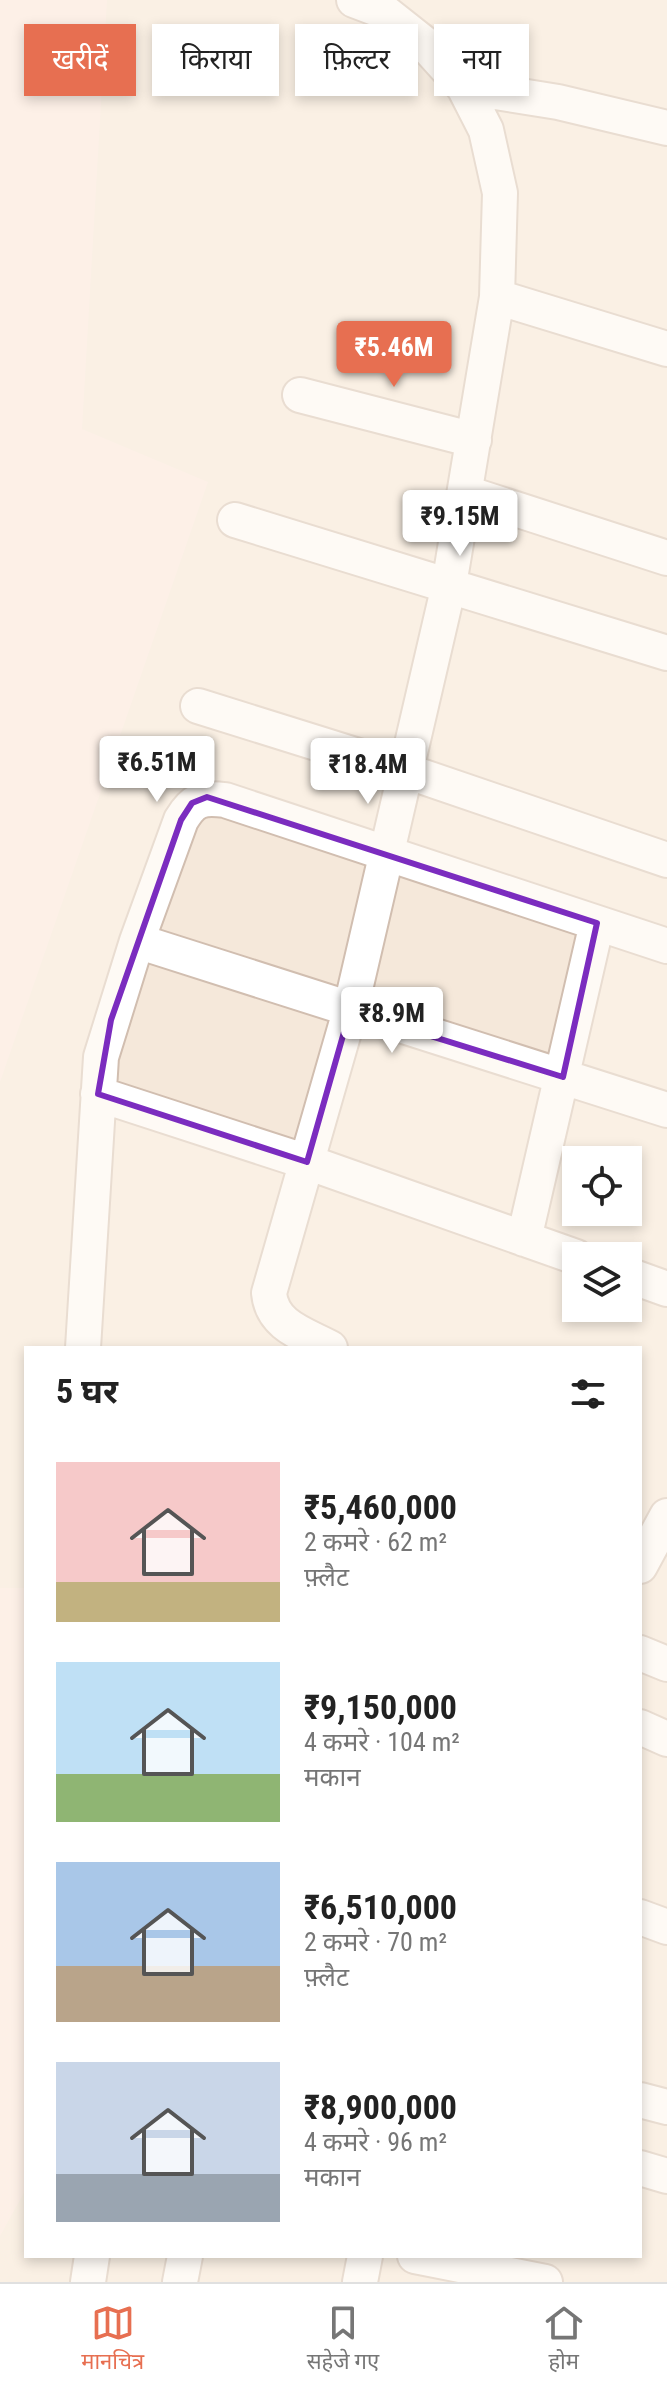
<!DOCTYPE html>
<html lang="hi">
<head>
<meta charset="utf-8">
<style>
  :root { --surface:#fff; --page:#f2f2f2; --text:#222; --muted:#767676; --line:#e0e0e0; --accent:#e76f51 }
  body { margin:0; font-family:"Roboto Condensed","Noto Sans Devanagari",sans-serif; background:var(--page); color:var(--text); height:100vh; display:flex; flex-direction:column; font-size:30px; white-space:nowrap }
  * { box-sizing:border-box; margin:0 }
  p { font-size:26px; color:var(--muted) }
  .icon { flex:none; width:44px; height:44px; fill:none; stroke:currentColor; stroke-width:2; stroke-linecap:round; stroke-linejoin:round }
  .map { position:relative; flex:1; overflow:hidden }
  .sheet { position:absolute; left:24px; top:1346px; width:618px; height:912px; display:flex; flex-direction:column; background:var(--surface); border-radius:0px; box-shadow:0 4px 12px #0003 }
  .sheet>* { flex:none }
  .top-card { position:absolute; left:24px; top:24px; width:620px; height:72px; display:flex; gap:16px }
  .fabs { position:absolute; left:562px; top:1146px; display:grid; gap:16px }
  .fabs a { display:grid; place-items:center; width:80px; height:80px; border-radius:0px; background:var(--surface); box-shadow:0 4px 12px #0003; font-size:40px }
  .price { position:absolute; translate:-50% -68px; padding:0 18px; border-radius:8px; background:#fff; color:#222; font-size:26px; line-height:52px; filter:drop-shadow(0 2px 4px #0008) }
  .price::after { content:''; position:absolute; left:50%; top:48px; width:24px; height:18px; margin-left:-12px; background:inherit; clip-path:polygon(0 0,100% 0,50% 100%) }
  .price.active { background:var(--accent); color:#fff }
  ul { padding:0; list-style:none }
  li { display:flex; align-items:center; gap:24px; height:200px; padding:0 32px }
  li span { display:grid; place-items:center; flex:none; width:224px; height:160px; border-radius:0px; color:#555 }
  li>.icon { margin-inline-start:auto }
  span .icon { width:96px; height:96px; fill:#fffc; stroke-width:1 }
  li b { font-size:34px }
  h2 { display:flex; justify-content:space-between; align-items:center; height:96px; padding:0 32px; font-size:34px }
  .tag { padding:0 28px; border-radius:0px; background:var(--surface); box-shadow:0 4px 12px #0003; font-size:28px; line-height:72px }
  .tag.active { background:var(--accent); color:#fff }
  .tab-bar { display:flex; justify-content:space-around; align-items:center; height:112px; border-top:2px solid var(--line); background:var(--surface); font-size:22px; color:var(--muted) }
  .tab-bar a { display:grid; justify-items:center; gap:4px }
  .tab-bar .active { color:var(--accent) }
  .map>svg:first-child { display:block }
  .residential { fill:#f5e8da; fill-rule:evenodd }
  .commercial { fill:#fde8e0 }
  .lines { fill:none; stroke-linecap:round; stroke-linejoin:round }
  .minor-casing { stroke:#d1beb0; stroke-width:38 }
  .minor { stroke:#fff; stroke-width:34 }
  .marked { fill:none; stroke:#7b2cbf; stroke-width:6; stroke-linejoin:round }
</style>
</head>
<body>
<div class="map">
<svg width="667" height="2282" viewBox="0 0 667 2282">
  <rect width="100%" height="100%" fill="#fdf6ec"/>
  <!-- residential -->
  <path class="residential" d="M 0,0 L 667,0 L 667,2282 L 0,2282 ZM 576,1160 L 628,1160 L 628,1212 L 576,1212 ZM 576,1256 L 628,1256 L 628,1308 L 576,1308 ZM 26,1348 L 640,1348 L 640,2256 L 26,2256 Z"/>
  <!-- commercial -->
  <path class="commercial" d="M 0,0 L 107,0 L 82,429 L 208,482 L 0,1082 Z
    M 0,1588 L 26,1588 L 26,2189 L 0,2236 Z"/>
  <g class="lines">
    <defs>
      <path id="minor" d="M 464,87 L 558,102 L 667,128
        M 497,297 L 667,349
        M 300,395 L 474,440
        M 466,493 L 667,558
        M 235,520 L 667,653
        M 198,706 L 406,771 L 667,860
        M 137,941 L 667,1110
        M 98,1094 L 307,1162 L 576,1257
        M 524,1239 L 597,923
        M 628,1275 L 667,1289
        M 83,1348 L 101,1057 L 137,941 L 181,820 C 193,800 201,797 225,800 L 667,946
        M 330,1348 C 304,1334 272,1326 269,1293 L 350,1011 L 449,585 L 497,297 L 500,193 L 486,130 L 464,87 L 426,45 L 383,11 L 354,0
        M 640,1566 L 667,1516
        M 640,1653 L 667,1664
        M 640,1727 L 667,1739
        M 640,1917 L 667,1927
        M 640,2100 L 667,2107
        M 640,2168 L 667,2176
        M 415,2256 L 545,2282
        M 88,2282 L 92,2256
        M 180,2282 L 185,2256
        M 360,2282 L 365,2256"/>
    </defs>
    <!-- minor casing -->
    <use href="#minor" class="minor-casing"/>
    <!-- minor -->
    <use href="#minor" class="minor"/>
  </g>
  <!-- marked area -->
  <path d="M0 0H667V2282H0ZM 207,797 L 597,923 L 563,1077 L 350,1011 L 307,1162 L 98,1094 L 111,1020 L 181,820 L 192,803 Z" fill="#fdf6ec" fill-opacity=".55" fill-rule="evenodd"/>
  <path class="marked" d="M 207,797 L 597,923 L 563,1077 L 350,1011 L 307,1162 L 98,1094 L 111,1020 L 181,820 L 192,803 Z"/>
</svg>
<div class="fabs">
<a><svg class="icon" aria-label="locate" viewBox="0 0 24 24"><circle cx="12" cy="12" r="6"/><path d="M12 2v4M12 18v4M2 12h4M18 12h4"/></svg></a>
<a><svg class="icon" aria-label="layers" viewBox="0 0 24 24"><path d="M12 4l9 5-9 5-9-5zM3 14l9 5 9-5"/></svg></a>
</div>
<b class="price active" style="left:394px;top:389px">₹5.46M</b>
<b class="price" style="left:460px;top:558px">₹9.15M</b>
<b class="price" style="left:157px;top:804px">₹6.51M</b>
<b class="price" style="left:368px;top:806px">₹18.4M</b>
<b class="price" style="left:392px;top:1055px">₹8.9M</b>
<div class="top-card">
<a class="tag active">खरीदें</a>
<a class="tag">किराया</a>
<a class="tag">फ़िल्टर</a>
<a class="tag">नया</a>
</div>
<section class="sheet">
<h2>5 घर<svg class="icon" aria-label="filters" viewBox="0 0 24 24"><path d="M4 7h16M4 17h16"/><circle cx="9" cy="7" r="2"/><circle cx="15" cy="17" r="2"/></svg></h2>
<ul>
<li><span style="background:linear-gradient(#f6c9c9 75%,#c2b280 0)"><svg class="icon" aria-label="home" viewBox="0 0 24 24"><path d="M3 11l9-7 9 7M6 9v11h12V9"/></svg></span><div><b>₹5,460,000</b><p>2 कमरे · 62 m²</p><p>फ़्लैट</p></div></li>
<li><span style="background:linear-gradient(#bfe0f5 70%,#8fb573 0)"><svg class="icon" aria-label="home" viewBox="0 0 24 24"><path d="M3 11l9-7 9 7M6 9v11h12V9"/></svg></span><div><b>₹9,150,000</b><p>4 कमरे · 104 m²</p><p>मकान</p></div></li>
<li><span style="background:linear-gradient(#a9c7e8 65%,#b9a48a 0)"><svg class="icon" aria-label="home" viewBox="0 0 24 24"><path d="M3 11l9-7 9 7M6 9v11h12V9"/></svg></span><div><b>₹6,510,000</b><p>2 कमरे · 70 m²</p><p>फ़्लैट</p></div></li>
<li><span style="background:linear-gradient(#c9d6e8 70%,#9aa5b1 0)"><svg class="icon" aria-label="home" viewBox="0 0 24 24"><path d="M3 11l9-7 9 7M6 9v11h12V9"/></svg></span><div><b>₹8,900,000</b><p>4 कमरे · 96 m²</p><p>मकान</p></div></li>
</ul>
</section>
</div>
<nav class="tab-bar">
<a class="active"><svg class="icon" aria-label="map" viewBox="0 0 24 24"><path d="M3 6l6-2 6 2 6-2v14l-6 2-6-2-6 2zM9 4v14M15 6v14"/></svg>मानचित्र</a>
<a><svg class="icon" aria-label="saved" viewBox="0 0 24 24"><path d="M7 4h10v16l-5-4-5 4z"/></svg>सहेजे गए</a>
<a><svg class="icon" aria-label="home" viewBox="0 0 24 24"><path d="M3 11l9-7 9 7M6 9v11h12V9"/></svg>होम</a>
</nav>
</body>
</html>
